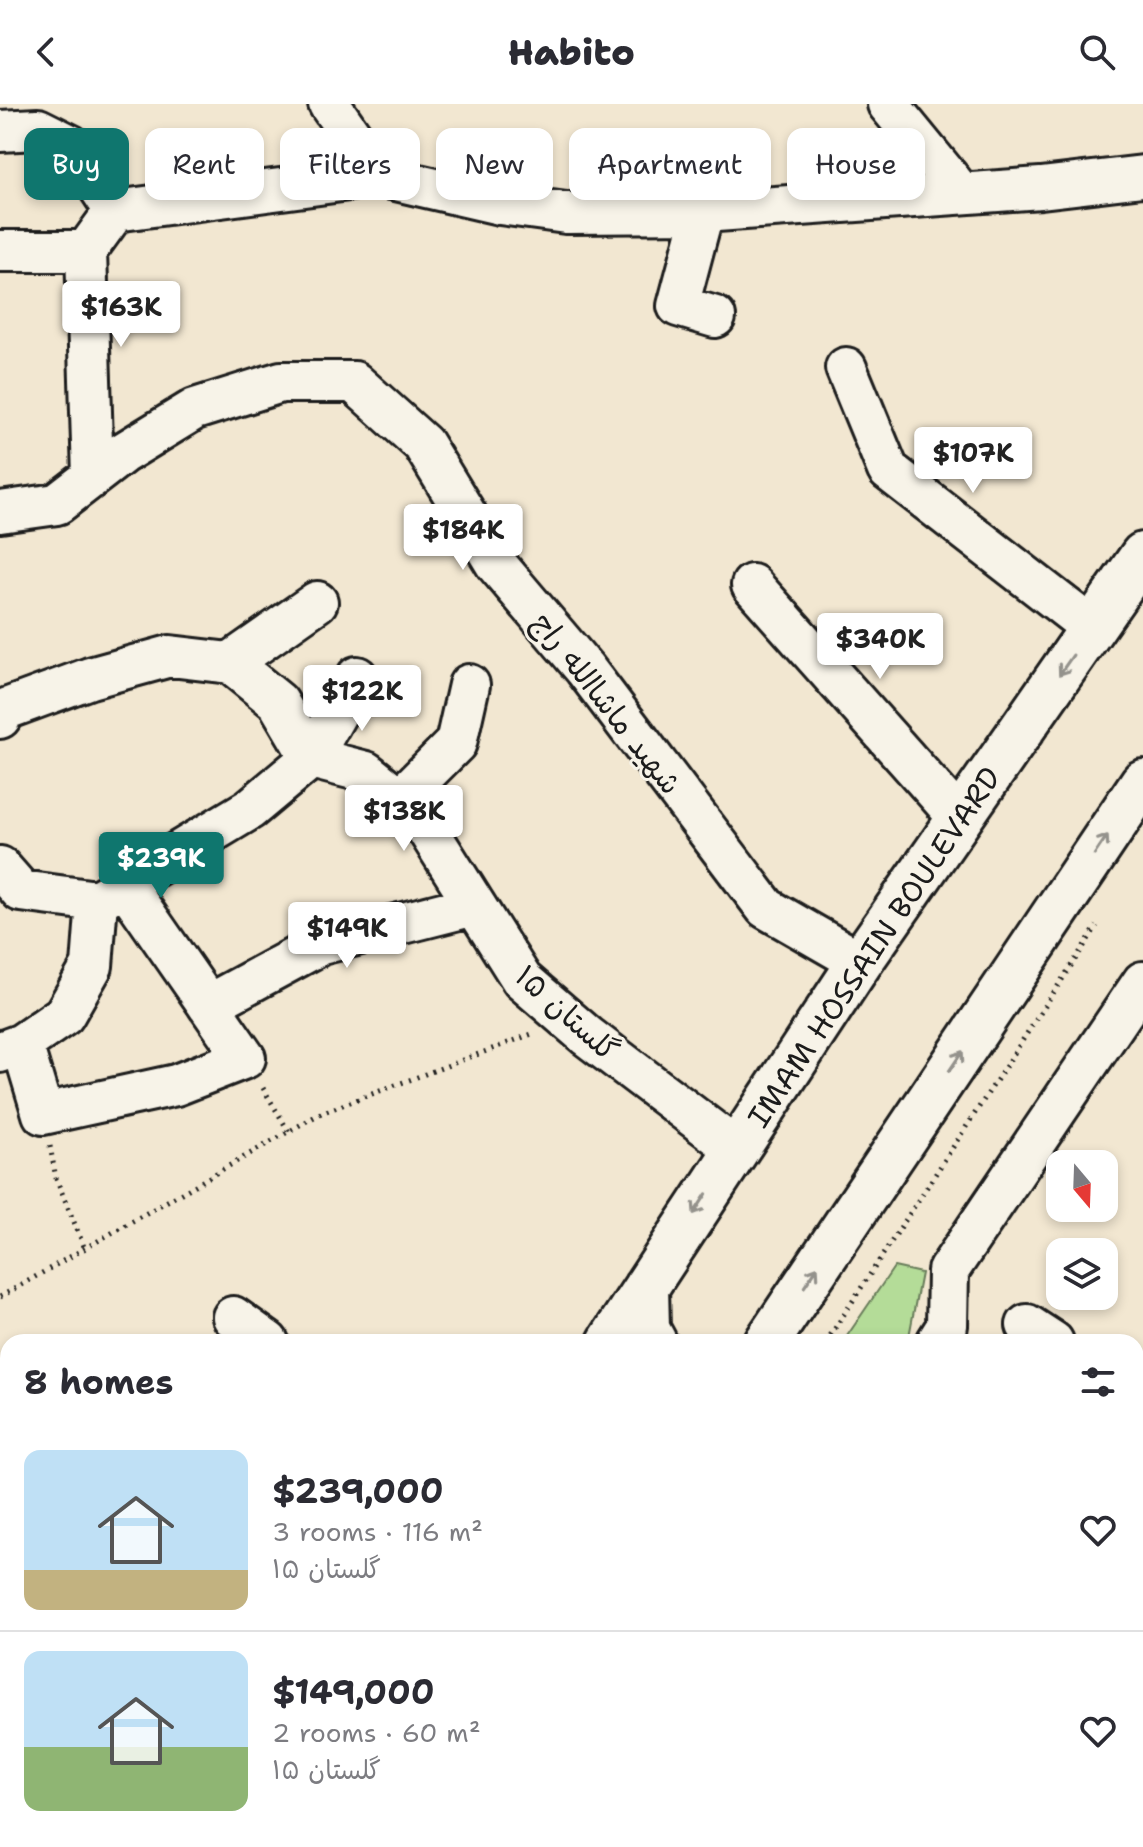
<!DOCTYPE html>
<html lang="en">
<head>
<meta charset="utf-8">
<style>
  :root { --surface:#fff; --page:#f2f2f3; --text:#2b2b33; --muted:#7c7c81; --line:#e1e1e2; --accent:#0f766e }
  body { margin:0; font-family:"Shantell Sans","Playpen Sans Arabic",sans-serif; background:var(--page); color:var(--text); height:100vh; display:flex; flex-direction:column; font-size:30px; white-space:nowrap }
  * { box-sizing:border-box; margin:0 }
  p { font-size:26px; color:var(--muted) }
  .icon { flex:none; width:44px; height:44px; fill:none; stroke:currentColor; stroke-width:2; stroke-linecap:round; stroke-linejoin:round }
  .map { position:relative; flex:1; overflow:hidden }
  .side { position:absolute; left:0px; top:1230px; width:1144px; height:514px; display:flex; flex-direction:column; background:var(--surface); border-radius:24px 24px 0 0; box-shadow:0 4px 12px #0003 }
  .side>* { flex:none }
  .guide { position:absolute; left:24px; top:24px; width:1096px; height:72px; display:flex; gap:16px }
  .needle { width:52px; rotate:161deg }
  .buttons { position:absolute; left:1046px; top:1046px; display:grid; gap:16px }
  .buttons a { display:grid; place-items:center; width:72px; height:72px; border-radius:16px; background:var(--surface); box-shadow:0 4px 12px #0003; font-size:40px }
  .price { position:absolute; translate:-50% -68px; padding:0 18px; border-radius:8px; background:#fff; color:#222; font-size:26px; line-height:52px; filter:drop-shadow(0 2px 4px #0008) }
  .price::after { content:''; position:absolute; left:50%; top:48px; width:24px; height:18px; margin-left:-12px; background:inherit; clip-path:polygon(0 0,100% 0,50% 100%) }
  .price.selected { background:var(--accent); color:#fff }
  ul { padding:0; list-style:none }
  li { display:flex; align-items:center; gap:24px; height:200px; padding:0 24px }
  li+li { border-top:2px solid var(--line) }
  li span { display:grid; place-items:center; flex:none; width:224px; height:160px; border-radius:16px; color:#555 }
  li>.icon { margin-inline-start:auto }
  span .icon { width:96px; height:96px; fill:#fffc; stroke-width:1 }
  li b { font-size:34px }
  h2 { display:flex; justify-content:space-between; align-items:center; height:96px; padding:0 24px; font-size:34px }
  .tag { padding:0 28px; border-radius:16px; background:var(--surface); box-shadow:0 4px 12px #0003; font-size:28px; line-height:72px }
  .tag.selected { background:var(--accent); color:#fff }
  header { display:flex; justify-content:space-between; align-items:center; height:104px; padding:0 24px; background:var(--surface); font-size:36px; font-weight:800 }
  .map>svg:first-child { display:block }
  .green { fill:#b4dc98; stroke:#687c5a; stroke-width:2 }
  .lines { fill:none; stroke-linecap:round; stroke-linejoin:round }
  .minor-casing { stroke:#1c1c1c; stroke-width:46 }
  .primary-casing { stroke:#1c1c1c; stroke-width:50 }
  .path { stroke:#1c1c1c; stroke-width:5; stroke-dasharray:2 6; stroke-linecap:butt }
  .minor { stroke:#f7f3e8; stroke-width:40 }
  .primary { stroke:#f7f3e8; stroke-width:44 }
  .oneway { stroke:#94928c }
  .labels { text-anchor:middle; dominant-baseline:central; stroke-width:6; stroke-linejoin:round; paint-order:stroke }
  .street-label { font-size:30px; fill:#1c1c1c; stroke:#f7f3e8 }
</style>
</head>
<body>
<header><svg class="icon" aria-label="back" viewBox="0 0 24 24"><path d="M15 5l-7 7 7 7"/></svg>Habito<svg class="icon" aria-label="search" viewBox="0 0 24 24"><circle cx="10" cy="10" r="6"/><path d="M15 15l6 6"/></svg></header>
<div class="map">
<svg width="1143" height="1743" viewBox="0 0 1143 1743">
  <rect width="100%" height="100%" fill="#f2e7d1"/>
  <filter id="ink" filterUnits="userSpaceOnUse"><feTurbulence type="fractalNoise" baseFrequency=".0125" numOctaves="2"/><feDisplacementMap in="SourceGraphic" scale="16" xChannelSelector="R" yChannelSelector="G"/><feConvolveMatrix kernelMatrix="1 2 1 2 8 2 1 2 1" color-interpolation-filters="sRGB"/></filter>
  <g filter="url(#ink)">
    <!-- green -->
    <path class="green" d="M 894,1163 L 921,1169 L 908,1238 L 843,1238 Z
      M 504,1736 L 593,1736 L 588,1743 L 500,1743 Z"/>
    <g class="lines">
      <defs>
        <path id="minor" d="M 329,0 L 379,72
          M 888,0 L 961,89
          M 0,27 L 38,25 L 72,42 L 115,107 L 379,72 L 500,100 L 566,109 L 703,108 L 1041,84 L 1143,72
          M 703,108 L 678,202 L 715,213
          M 0,147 L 86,147
          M 846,264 L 888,366 L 1092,524
          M 93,372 L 86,147 L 115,107
          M 0,408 L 57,400 L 123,349 L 195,305 L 281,278 L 354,278 L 423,340 L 496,460 L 585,565 L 766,804 L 860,858
          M 752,481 L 960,715
          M 230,559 L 317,498
          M 0,614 L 6,605 L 90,574 L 170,552 L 230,559 L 278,598 L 311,654 L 366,668 L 417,709 L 522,876 L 587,932 L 736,1045
          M 400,695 L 456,639 L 469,581
          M 0,763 L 21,787 L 97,797 L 250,705 L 311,654 L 357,573
          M 208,901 L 321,840 L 474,801
          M 22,940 L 43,1010 L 176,981 L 245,954 L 125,781
          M 0,948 L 22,940 L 64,911 L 92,862 L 97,797
          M 233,1213 L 268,1238
          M 1027,1221 L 1053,1238
          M 937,1238 L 947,1222 L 948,1167 L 1143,878
          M 1136,1291 L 1143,1295
          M 0,1311 L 8,1320
          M 1136,1394 L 1143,1383
          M 0,1547 L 8,1549
          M 653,1736 L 663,1743
          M 617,1743 L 622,1736
          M 922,1743 L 926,1736"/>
        <path id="primary" d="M 646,1183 L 647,1225 L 654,1238
          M 610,1238 L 860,858 L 1143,451
          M 767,1238 L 1143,678
          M 313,1743 L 317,1736
          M 451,1743 L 455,1736"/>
      </defs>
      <!-- minor casing -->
      <use href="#minor" class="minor-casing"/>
      <!-- primary casing -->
      <use href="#primary" class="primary-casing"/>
      <!-- path -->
      <path class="path" d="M 263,984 L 289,1028
        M 50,1042 L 56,1074 L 85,1145
        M 0,1193 L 321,1009 L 532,930
        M 826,1238 L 1097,822
        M 1136,1607 L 1143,1604
        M 259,1743 L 263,1736"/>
      <!-- minor -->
      <use href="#minor" class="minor"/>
      <!-- primary -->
      <use href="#primary" class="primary"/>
    </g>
    <!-- one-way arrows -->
    <defs><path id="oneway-shaft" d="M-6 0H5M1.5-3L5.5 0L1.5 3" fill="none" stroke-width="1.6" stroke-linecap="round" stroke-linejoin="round" transform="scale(2)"/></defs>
    <g class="oneway">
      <use href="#oneway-shaft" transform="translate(1066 561) rotate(125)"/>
      <use href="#oneway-shaft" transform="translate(1101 741) rotate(-56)"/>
      <use href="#oneway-shaft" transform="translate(956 957) rotate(-56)"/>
      <use href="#oneway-shaft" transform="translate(700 1100) rotate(123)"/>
      <use href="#oneway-shaft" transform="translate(811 1173) rotate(-56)"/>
    </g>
  </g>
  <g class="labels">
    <!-- street labels -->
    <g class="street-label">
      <text transform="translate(607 599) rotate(52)">شهید ماشاالله راج</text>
      <text transform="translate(874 843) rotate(-56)">IMAM HOSSAIN BOULEVARD</text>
      <text transform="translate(567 909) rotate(42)">گلستان ۱۵</text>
    </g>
  </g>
</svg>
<div class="buttons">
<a><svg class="needle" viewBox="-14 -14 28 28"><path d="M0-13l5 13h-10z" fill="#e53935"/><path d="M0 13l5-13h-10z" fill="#7c7c81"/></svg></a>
<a><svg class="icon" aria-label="layers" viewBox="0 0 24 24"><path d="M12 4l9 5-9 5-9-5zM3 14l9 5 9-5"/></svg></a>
</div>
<b class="price" style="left:121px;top:245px">$163K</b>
<b class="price" style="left:973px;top:391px">$107K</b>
<b class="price" style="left:463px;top:468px">$184K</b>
<b class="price" style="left:880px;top:577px">$340K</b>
<b class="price" style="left:362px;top:629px">$122K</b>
<b class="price" style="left:404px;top:749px">$138K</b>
<b class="price selected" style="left:161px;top:796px">$239K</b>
<b class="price" style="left:347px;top:866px">$149K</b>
<div class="guide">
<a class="tag selected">Buy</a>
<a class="tag">Rent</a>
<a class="tag">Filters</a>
<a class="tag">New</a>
<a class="tag">Apartment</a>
<a class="tag">House</a>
</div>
<section class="side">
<h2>8 homes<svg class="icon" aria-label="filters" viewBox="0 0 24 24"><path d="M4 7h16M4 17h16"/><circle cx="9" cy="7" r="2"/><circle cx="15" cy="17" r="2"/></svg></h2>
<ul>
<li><span style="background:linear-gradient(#bfe0f5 75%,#c2b280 0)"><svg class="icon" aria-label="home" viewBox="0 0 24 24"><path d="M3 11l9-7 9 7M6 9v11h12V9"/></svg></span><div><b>$239,000</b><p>3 rooms · 116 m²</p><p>گلستان ۱۵</p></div><svg class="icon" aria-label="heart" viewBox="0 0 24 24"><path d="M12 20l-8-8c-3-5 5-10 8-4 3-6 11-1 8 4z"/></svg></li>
<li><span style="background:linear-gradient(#bfe0f5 60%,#8fb573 0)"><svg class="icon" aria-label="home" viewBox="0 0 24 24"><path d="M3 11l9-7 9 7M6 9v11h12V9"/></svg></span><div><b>$149,000</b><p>2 rooms · 60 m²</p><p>گلستان ۱۵</p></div><svg class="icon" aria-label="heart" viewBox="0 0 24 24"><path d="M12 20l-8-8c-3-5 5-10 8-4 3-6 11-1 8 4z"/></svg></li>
</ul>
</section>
</div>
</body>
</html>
